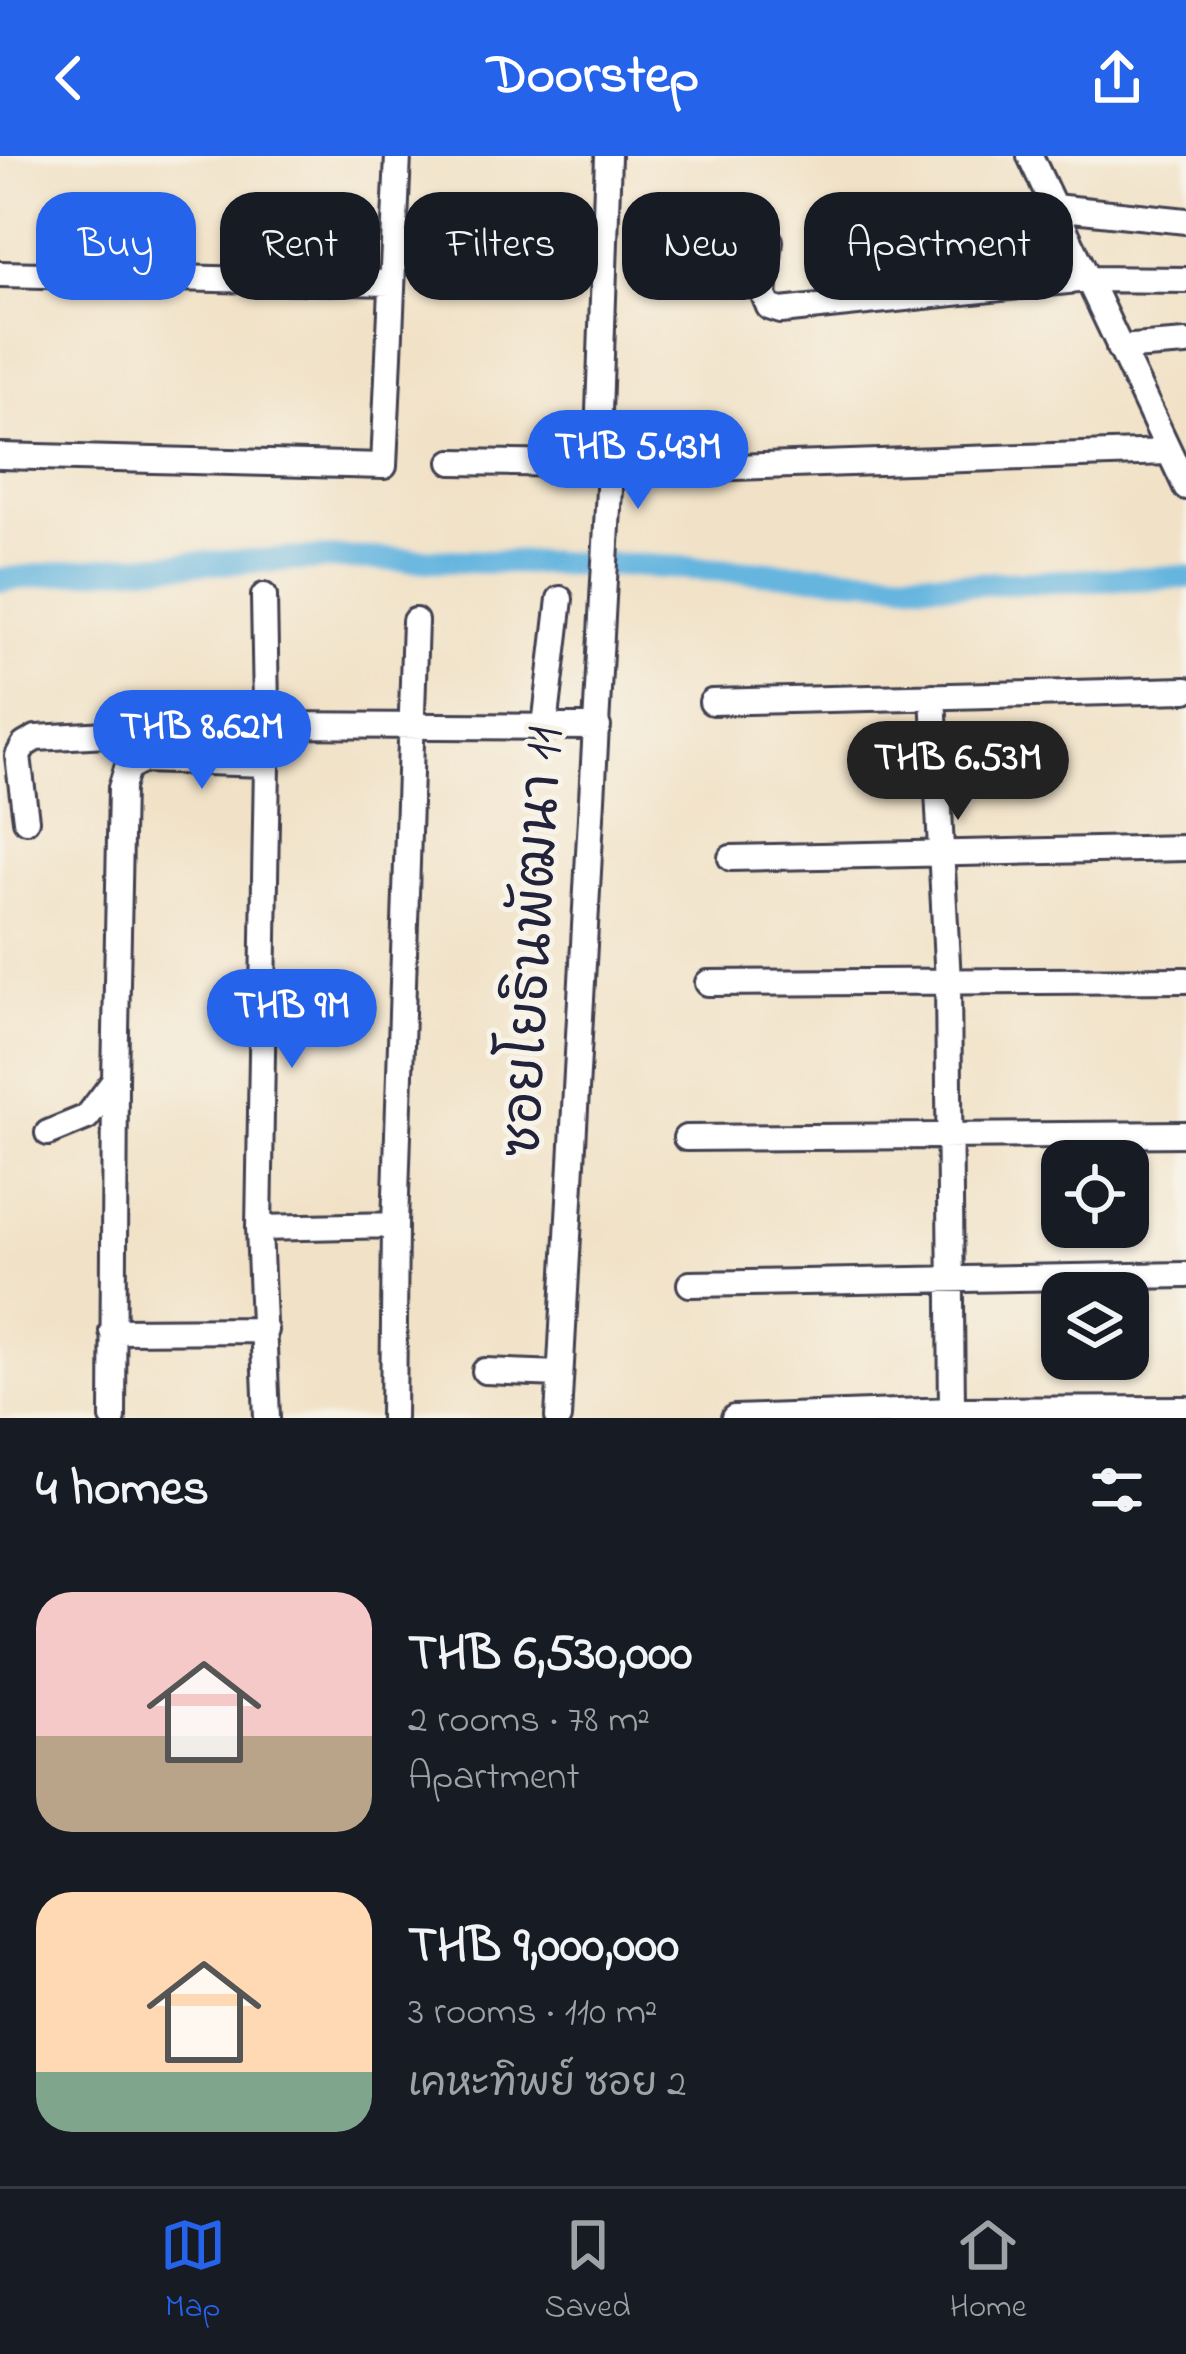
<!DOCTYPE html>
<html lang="en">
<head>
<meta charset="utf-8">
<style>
  :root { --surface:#171b24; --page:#242831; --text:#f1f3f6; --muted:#9ea1a6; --line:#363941; --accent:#2563eb }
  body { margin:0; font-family:"Indie Flower","Playpen Sans Thai",sans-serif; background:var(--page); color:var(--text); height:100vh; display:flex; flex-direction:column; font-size:45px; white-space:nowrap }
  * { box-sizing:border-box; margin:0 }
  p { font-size:39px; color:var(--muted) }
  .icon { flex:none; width:66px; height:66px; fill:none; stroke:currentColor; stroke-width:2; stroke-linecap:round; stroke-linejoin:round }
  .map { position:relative; height:1262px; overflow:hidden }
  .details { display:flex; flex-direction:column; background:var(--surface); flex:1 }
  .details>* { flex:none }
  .guide { position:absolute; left:36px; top:36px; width:1116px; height:108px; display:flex; gap:24px }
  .tools { position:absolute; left:1041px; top:984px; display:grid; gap:24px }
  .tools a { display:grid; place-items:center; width:108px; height:108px; border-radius:24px; background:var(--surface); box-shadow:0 3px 9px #0004; font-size:60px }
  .price { position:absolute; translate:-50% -102px; padding:0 27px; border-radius:42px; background:var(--accent); color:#fff; font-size:39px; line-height:78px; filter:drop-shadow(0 3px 6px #0008) }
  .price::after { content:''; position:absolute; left:50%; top:72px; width:36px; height:27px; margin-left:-18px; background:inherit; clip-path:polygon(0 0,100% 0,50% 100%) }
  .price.selected { background:#222; color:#fff }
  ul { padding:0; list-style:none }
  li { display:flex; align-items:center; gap:36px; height:300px; padding:0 36px }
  li span { display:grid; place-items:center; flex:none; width:336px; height:240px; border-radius:36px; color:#555 }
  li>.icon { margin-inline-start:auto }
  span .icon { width:144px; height:144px; fill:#fffc; stroke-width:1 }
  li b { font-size:51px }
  h2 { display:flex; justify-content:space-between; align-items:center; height:144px; padding:0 36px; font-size:51px }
  .chip { padding:0 42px; border-radius:36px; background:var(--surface); box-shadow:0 3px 9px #0004; font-size:42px; line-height:108px }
  .chip.selected { background:var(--accent); color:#fff }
  header { display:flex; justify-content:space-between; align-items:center; height:156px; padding:0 36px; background:var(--accent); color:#fff; font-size:54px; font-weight:700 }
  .menu { display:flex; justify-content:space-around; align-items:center; height:168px; border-top:3px solid var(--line); background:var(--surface); font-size:33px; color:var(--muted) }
  .menu a { display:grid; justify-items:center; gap:6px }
  .menu .selected { color:var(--accent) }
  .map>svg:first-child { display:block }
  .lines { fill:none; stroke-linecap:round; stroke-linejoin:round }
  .canal { stroke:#65b5df; stroke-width:24 }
  .minor-casing { stroke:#413f50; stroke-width:30 }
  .minor { stroke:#fff; stroke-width:24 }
  .labels { text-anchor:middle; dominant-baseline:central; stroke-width:10; stroke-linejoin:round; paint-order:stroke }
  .street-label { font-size:54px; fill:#22223b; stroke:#f7f3e8 }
</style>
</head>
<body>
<header><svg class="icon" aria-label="back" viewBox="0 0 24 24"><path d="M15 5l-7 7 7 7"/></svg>Doorstep<svg class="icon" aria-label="share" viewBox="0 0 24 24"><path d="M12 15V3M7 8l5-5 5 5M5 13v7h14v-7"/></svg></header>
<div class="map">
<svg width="1186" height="1262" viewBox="0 0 1186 1262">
  <rect width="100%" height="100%" fill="#f7f3e8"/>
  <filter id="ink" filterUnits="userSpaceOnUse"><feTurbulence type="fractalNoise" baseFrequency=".00833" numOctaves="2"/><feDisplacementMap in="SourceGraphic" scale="24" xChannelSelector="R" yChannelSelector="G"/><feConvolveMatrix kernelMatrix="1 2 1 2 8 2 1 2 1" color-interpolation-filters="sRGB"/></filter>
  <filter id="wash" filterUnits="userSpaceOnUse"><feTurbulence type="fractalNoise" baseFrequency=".004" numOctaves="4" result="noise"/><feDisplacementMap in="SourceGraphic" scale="48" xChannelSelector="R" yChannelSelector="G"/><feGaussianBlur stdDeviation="2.7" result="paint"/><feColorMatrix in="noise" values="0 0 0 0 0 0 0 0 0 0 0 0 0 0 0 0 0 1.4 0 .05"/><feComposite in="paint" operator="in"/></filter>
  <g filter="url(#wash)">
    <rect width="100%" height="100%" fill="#f1e2c7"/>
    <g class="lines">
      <!-- canal -->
      <path class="canal" d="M 0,424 L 130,410 L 333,402 L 629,409 L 971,428 L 1186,421"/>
    </g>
  </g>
  <g filter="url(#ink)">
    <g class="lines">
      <defs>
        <path id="minor" d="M 1030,0 L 1186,331
          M 1054,51 L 1186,65
          M 770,85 L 764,139 L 769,151 L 781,155 L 1087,123 L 1186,124
          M 0,118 L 390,127
          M 1119,192 L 1186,187
          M 0,300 L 384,310 L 398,0
          M 452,306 L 579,308 L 601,315 L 621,315 L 1168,296
          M 597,313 L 608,0
          M 264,440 L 267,608 L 259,1072 L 267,1262
          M 933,540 L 948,826 L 952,1254
          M 712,546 L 1186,534
          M 545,570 L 560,443
          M 26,664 L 18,600 L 24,589 L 36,582 L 267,569 L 598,571
          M 731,702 L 1186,692
          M 708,827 L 1186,824
          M 48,977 L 87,961 L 115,924 L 121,632 L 127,612 L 143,604 L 267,608
          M 686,982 L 1186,978
          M 259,1072 L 395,1069
          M 690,1128 L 1186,1119
          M 112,1175 L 265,1174
          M 485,1215 L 560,1218
          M 113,1262 L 115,924
          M 393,1262 L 395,1069 L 415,465
          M 558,1262 L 610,315
          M 734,1262 L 952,1254 L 1186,1253"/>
      </defs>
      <!-- minor casing -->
      <use href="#minor" class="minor-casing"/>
      <!-- minor -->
      <use href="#minor" class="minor"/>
    </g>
  </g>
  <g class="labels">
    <!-- street labels -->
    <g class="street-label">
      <text transform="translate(536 786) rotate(-87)">ซอยโยธินพัฒนา 11</text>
    </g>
  </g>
</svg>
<div class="tools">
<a><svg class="icon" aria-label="locate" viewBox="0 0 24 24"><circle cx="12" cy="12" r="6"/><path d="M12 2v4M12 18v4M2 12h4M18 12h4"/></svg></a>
<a><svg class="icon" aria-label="layers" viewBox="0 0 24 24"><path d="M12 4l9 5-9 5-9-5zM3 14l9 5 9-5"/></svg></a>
</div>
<b class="price" style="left:638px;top:356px">THB 5.43M</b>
<b class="price" style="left:202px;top:636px">THB 8.62M</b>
<b class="price selected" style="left:958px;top:667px">THB 6.53M</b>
<b class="price" style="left:292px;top:915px">THB 9M</b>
<div class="guide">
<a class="chip selected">Buy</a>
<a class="chip">Rent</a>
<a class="chip">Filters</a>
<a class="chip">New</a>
<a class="chip">Apartment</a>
</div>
</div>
<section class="details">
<h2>4 homes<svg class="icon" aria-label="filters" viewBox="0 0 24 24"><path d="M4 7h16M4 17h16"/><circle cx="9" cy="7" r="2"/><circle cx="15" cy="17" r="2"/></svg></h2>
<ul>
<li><span style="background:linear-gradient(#f6c9c9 60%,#b9a48a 0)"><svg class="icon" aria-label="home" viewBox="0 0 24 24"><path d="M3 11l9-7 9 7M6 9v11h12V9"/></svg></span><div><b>THB 6,530,000</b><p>2 rooms · 78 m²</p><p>Apartment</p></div></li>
<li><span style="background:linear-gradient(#ffd9b3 75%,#7fa58c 0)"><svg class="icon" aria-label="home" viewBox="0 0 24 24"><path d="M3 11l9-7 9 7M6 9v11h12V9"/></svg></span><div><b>THB 9,000,000</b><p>3 rooms · 110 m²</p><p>เคหะทิพย์ ซอย 2</p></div></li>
</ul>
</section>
<nav class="menu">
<a class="selected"><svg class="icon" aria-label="map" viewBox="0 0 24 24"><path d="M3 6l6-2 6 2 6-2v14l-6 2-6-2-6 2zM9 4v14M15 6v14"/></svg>Map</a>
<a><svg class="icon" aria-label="saved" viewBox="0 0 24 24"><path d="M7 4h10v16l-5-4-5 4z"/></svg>Saved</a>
<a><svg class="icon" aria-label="home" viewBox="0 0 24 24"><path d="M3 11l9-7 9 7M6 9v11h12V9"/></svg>Home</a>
</nav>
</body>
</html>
